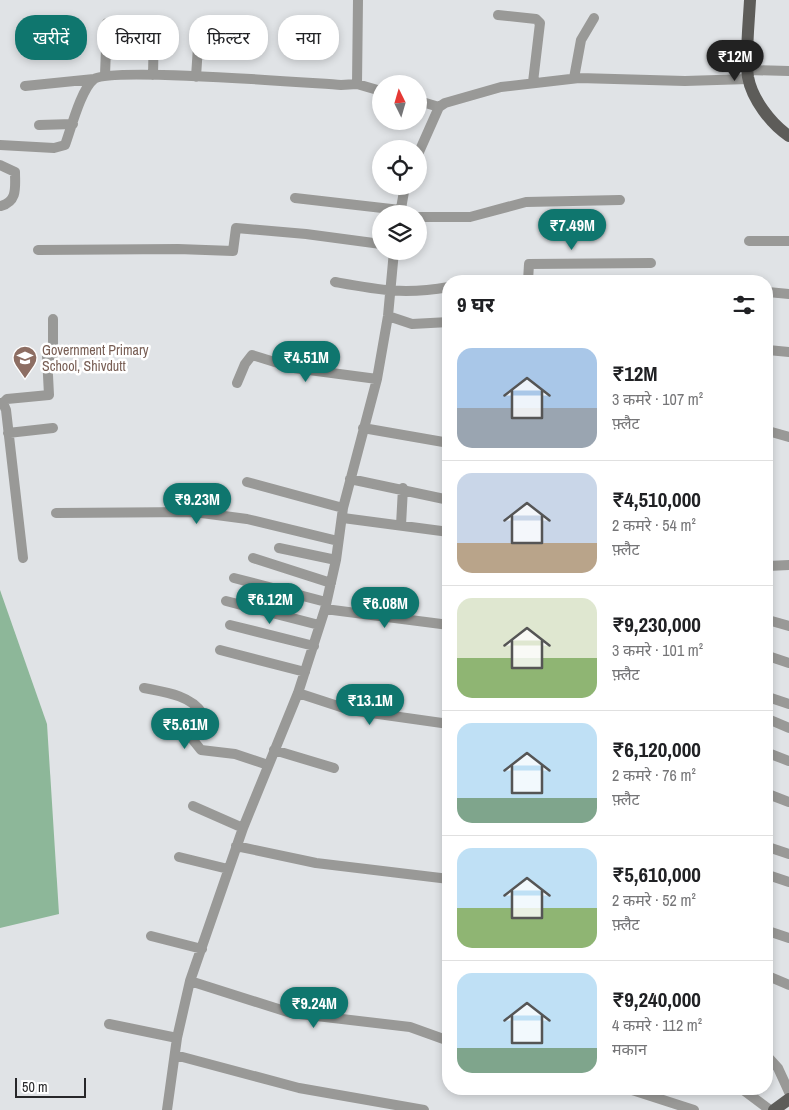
<!DOCTYPE html>
<html lang="hi">
<head>
<meta charset="utf-8">
<style>
  :root { --surface:#fff; --page:#f6f6f6; --text:#202124; --muted:#757577; --line:#e0e0e0; --accent:#0f766e }
  body { margin:0; font-family:"Archivo Narrow","Noto Sans Devanagari",sans-serif; background:var(--page); color:var(--text); height:100vh; display:flex; flex-direction:column; font-size:19px; white-space:nowrap }
  * { box-sizing:border-box; margin:0 }
  p { font-size:16px; color:var(--muted) }
  .icon { flex:none; width:28px; height:28px; fill:none; stroke:currentColor; stroke-width:2; stroke-linecap:round; stroke-linejoin:round }
  .map { position:relative; flex:1; overflow:hidden }
  .sheet { position:absolute; left:442px; top:275px; width:331px; height:820px; display:flex; flex-direction:column; background:var(--surface); border-radius:20px; box-shadow:0 2px 8px #0003 }
  .sheet>* { flex:none }
  .guide { position:absolute; left:15px; top:15px; width:352px; height:45px; display:flex; gap:10px }
  .needle { width:32px; rotate:355deg }
  .fabs { position:absolute; left:372px; top:75px; display:grid; gap:10px }
  .fabs a { display:grid; place-items:center; width:55px; height:55px; border-radius:50%; background:var(--surface); box-shadow:0 2px 8px #0003; font-size:25px }
  .scale { position:absolute; left:15px; bottom:12px; width:71px; box-sizing:border-box; padding-left:5px; border:2px solid #272729; border-top:0; font-size:14px; line-height:18px; white-space:nowrap; color:#272729; -webkit-text-stroke:4px #fff; paint-order:stroke }
  .price { position:absolute; translate:-50% -42px; padding:0 11px; border-radius:18px; background:var(--accent); color:#fff; font-size:16px; line-height:32px; filter:drop-shadow(0 1px 2px #0008) }
  .price::after { content:''; position:absolute; left:50%; top:30px; width:15px; height:11px; margin-left:-8px; background:inherit; clip-path:polygon(0 0,100% 0,50% 100%) }
  .price.on { background:#222; color:#fff }
  ul { padding:0; list-style:none }
  li { display:flex; align-items:center; gap:15px; height:125px; padding:0 15px }
  li+li { border-top:1px solid var(--line) }
  li span { display:grid; place-items:center; flex:none; width:140px; height:100px; border-radius:15px; color:#555 }
  li>.icon { margin-inline-start:auto }
  span .icon { width:60px; height:60px; fill:#fffc; stroke-width:1 }
  li b { font-size:21px }
  h2 { display:flex; justify-content:space-between; align-items:center; height:60px; padding:0 15px; font-size:21px }
  .pill { padding:0 18px; border-radius:20px; background:var(--surface); box-shadow:0 2px 8px #0003; font-size:18px; line-height:45px }
  .pill.on { background:var(--accent); color:#fff }
  .map>svg:first-child { display:block }
  .forest { fill:#8db799 }
  .lines { fill:none; stroke-linecap:round; stroke-linejoin:round }
  .minor { stroke:#999997; stroke-width:10 }
  .major { stroke:#5d5c59; stroke-width:12 }
  .labels { text-anchor:middle; dominant-baseline:central; stroke-width:5; stroke-linejoin:round; paint-order:stroke }
  .education-label { font-size:14px; fill:#785e54; stroke:#fff; text-anchor:start }
</style>
</head>
<body>
<div class="map">
<svg width="789" height="1110" viewBox="0 0 789 1110">
  <rect width="100%" height="100%" fill="#e0e3e6"/>
  <!-- forest -->
  <path class="forest" d="M 0,590 L 47,724 L 59,914 L 0,928 Z"/>
  <g class="lines">
    <!-- minor -->
    <path class="minor" d="M 498,15 L 536,19 L 540,23 L 533,82
      M 748,70 L 789,71
      M 105,75 L 107,23
      M 153,75 L 154,27
      M 196,77 L 199,31
      M 574,78 L 581,40 L 594,18
      M 357,84 L 358,0
      M 25,86 L 94,79
      M 419,101 L 439,107
      M 39,125 L 73,124
      M 0,145 L 54,148 L 65,145 C 71,129 81,89 94,79 C 111,67 307,83 341,85 L 357,84 L 381,91
      M 419,152 L 439,107 L 445,103 L 501,87 L 579,78 L 685,81 L 748,79
      M 0,165 L 15,172 C 15,187 18,201 1,206
      M 295,198 L 400,210
      M 400,214 L 405,186
      M 419,217 L 470,217 L 526,202 L 620,200
      M 749,241 L 789,241
      M 38,250 L 178,249 L 233,251 L 236,228 L 306,234 L 381,244
      M 528,281 L 529,264 L 651,263
      M 335,282 C 379,290 404,295 449,287
      M 768,292 L 789,294
      M 388,316 L 412,324 L 449,322
      M 768,350 L 789,352
      M 237,383 L 245,364 L 252,355 L 294,368 L 377,379
      M 0,403 L 3,403 L 6,410 L 23,558
      M 3,403 L 7,399 L 49,395 L 47,356 L 53,355 L 53,319
      M 363,428 L 449,443
      M 768,431 L 789,437
      M 8,433 L 53,428
      M 350,479 L 449,500
      M 247,482 L 343,508
      M 56,513 L 194,512 L 247,519 L 338,541
      M 343,518 L 449,532
      M 401,525 L 403,488
      M 279,548 L 336,560
      M 253,558 L 331,583
      M 768,566 L 789,565
      M 234,578 L 326,602
      M 226,601 L 319,625
      M 325,609 L 449,625
      M 768,620 L 789,626
      M 230,625 L 314,646
      M 220,650 L 305,672
      M 768,656 L 789,663
      M 144,688 C 164,692 190,695 202,713 L 193,740 L 201,750 L 235,754 L 268,765
      M 298,693 L 350,710 L 449,724
      M 768,697 L 789,704
      M 768,719 L 789,728
      M 274,750 L 334,768
      M 768,753 L 789,761
      M 768,794 L 789,802
      M 193,806 L 243,828
      M 236,846 L 316,863 L 449,879
      M 768,847 L 789,854
      M 179,857 L 228,869
      M 768,875 L 789,882
      M 768,931 L 789,938
      M 151,936 L 202,949
      M 768,976 L 789,985
      M 190,981 L 291,1013 L 410,1027 L 449,1041
      M 109,1024 L 177,1038
      M 175,1055 L 299,1088 L 424,1110
      M 768,1057 L 778,1068 L 789,1092
      M 629,1089 L 694,1110
      M 742,1089 L 770,1110
      M 167,1110 L 177,1038 L 190,981 L 243,828 L 298,693 L 325,609 L 336,560 L 343,508 L 377,379 L 388,316 L 394,251"/>
    <!-- major -->
    <path class="major" d="M 750,0 C 749,21 745,58 748,77 C 752,99 771,124 789,136
      M 774,1110 L 789,1099"/>
  </g>
  <!-- icons -->
  <defs>
    <symbol id="school-pin" viewBox="-11 -11 22 30"><path d="M0 17L-7.5 6A9.5 9.5 0 1 1 7.5 6Z" fill="#8d6e63" stroke="#fff"/><path d="M0-5L7-2L0 1L-7-2ZM-4 1L0 2.5L4 1V4Q0 6-4 4Z" fill="#fff"/></symbol>
  </defs>
  <g fill-rule="evenodd">
    <use href="#school-pin" x="11" y="344" width="28" height="38"/>
  </g>
  <g class="labels">
    <!-- education labels -->
    <g class="education-label">
      <text x="42" y="350">Government Primary<tspan x="42" dy="16">School, Shivdutt</tspan></text>
    </g>
  </g>
</svg>
<div class="fabs">
<a><svg class="needle" viewBox="-14 -14 28 28"><path d="M0-13l5 13h-10z" fill="#e53935"/><path d="M0 13l5-13h-10z" fill="#757577"/></svg></a>
<a><svg class="icon" aria-label="locate" viewBox="0 0 24 24"><circle cx="12" cy="12" r="6"/><path d="M12 2v4M12 18v4M2 12h4M18 12h4"/></svg></a>
<a><svg class="icon" aria-label="layers" viewBox="0 0 24 24"><path d="M12 4l9 5-9 5-9-5zM3 14l9 5 9-5"/></svg></a>
</div>
<div class="scale">50 m</div>
<b class="price on" style="left:735px;top:82px">₹12M</b>
<b class="price" style="left:572px;top:251px">₹7.49M</b>
<b class="price" style="left:306px;top:383px">₹4.51M</b>
<b class="price" style="left:197px;top:525px">₹9.23M</b>
<b class="price" style="left:270px;top:625px">₹6.12M</b>
<b class="price" style="left:385px;top:629px">₹6.08M</b>
<b class="price" style="left:370px;top:726px">₹13.1M</b>
<b class="price" style="left:185px;top:750px">₹5.61M</b>
<b class="price" style="left:314px;top:1029px">₹9.24M</b>
<div class="guide">
<a class="pill on">खरीदें</a>
<a class="pill">किराया</a>
<a class="pill">फ़िल्टर</a>
<a class="pill">नया</a>
</div>
<section class="sheet">
<h2>9 घर<svg class="icon" aria-label="filters" viewBox="0 0 24 24"><path d="M4 7h16M4 17h16"/><circle cx="9" cy="7" r="2"/><circle cx="15" cy="17" r="2"/></svg></h2>
<ul>
<li><span style="background:linear-gradient(#a9c7e8 60%,#9aa5b1 0)"><svg class="icon" aria-label="home" viewBox="0 0 24 24"><path d="M3 11l9-7 9 7M6 9v11h12V9"/></svg></span><div><b>₹12M</b><p>3 कमरे · 107 m²</p><p>फ़्लैट</p></div></li>
<li><span style="background:linear-gradient(#c9d6e8 70%,#b9a48a 0)"><svg class="icon" aria-label="home" viewBox="0 0 24 24"><path d="M3 11l9-7 9 7M6 9v11h12V9"/></svg></span><div><b>₹4,510,000</b><p>2 कमरे · 54 m²</p><p>फ़्लैट</p></div></li>
<li><span style="background:linear-gradient(#dfe7d0 60%,#8fb573 0)"><svg class="icon" aria-label="home" viewBox="0 0 24 24"><path d="M3 11l9-7 9 7M6 9v11h12V9"/></svg></span><div><b>₹9,230,000</b><p>3 कमरे · 101 m²</p><p>फ़्लैट</p></div></li>
<li><span style="background:linear-gradient(#bfe0f5 75%,#7fa58c 0)"><svg class="icon" aria-label="home" viewBox="0 0 24 24"><path d="M3 11l9-7 9 7M6 9v11h12V9"/></svg></span><div><b>₹6,120,000</b><p>2 कमरे · 76 m²</p><p>फ़्लैट</p></div></li>
<li><span style="background:linear-gradient(#bfe0f5 60%,#8fb573 0)"><svg class="icon" aria-label="home" viewBox="0 0 24 24"><path d="M3 11l9-7 9 7M6 9v11h12V9"/></svg></span><div><b>₹5,610,000</b><p>2 कमरे · 52 m²</p><p>फ़्लैट</p></div></li>
<li><span style="background:linear-gradient(#bfe0f5 75%,#7fa58c 0)"><svg class="icon" aria-label="home" viewBox="0 0 24 24"><path d="M3 11l9-7 9 7M6 9v11h12V9"/></svg></span><div><b>₹9,240,000</b><p>4 कमरे · 112 m²</p><p>मकान</p></div></li>
</ul>
</section>
</div>
</body>
</html>
